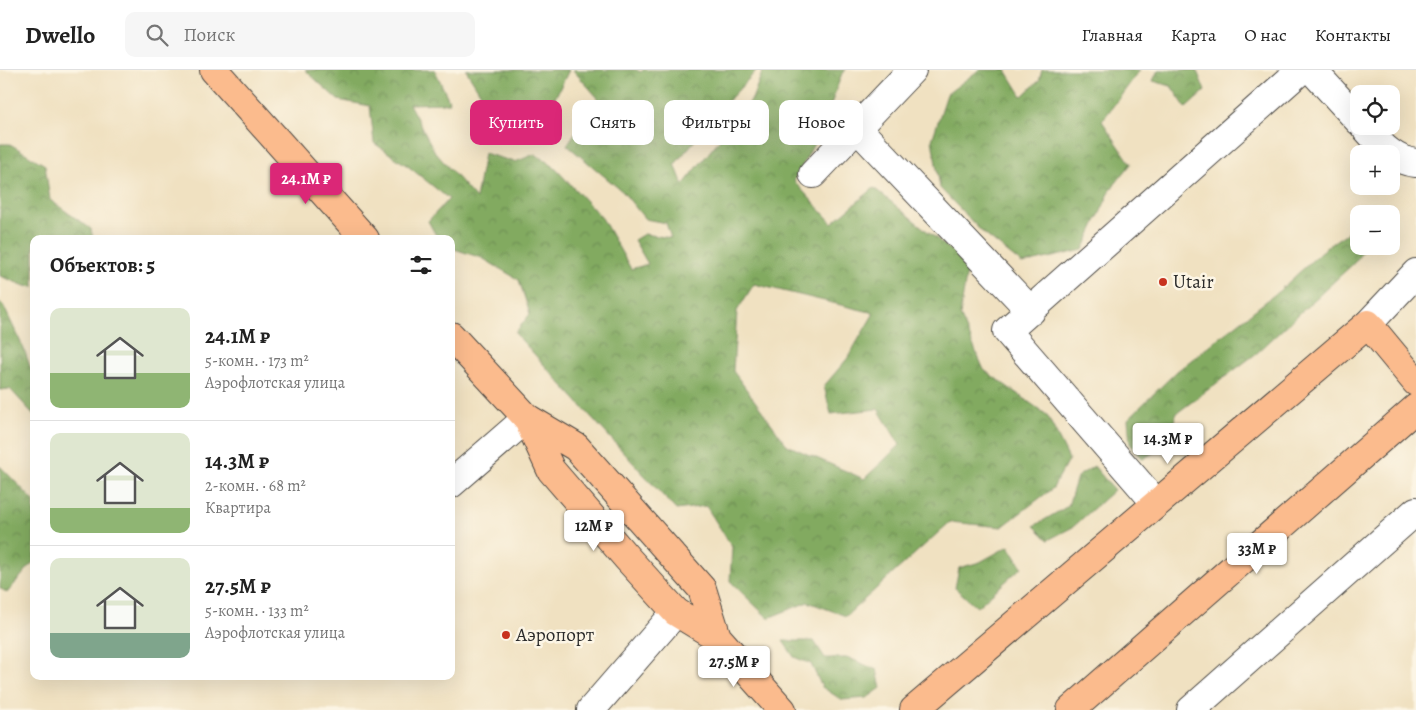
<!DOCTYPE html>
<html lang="ru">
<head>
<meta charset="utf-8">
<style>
  :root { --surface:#fff; --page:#f6f6f6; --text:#222; --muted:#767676; --line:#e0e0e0; --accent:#db2777 }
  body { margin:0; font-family:Alegreya,serif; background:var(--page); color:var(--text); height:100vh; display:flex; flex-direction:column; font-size:19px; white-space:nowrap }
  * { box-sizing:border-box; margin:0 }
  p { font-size:16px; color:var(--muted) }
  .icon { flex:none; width:28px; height:28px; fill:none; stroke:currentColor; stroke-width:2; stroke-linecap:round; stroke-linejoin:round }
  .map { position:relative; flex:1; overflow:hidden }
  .panel { position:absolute; left:30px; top:165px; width:425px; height:445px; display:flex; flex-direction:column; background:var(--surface); border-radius:10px; box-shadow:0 5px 20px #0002 }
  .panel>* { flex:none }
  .banner { position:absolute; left:470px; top:30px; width:475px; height:45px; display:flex; gap:10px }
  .controls { position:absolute; left:1350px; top:15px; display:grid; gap:10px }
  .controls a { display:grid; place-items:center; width:50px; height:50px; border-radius:10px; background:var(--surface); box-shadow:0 5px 20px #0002; font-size:25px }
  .price { position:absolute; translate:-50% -42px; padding:0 11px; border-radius:5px; background:#fff; color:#222; font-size:16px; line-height:32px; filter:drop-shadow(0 1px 2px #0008) }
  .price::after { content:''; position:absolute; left:50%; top:30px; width:15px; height:11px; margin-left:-8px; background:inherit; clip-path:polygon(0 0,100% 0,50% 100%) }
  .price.active { background:var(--accent); color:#fff }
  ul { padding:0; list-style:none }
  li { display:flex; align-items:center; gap:15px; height:125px; padding:0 20px }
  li+li { border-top:1px solid var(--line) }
  li span { display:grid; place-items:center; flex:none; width:140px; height:100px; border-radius:10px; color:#555 }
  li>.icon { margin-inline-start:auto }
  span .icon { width:60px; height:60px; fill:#fffc; stroke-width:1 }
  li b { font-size:21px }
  h2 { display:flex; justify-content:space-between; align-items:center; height:60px; padding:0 20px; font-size:21px }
  .tag { padding:0 18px; border-radius:10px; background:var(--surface); box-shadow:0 5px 20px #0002; font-size:18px; line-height:45px }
  .tag.active { background:var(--accent); color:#fff }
  header { display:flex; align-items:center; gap:30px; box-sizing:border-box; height:70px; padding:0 25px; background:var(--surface); border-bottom:1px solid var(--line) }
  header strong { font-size:24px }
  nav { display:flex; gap:28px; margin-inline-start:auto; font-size:18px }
  .search { width:350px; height:45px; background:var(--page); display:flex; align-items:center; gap:12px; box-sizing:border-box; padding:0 18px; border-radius:10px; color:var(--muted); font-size:19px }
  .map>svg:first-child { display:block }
  .forest { fill:url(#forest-crowns); stroke:#566a46; fill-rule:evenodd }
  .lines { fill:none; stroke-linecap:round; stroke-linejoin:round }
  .minor-casing { stroke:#494642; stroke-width:30 }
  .major-casing { stroke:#494642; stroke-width:30 }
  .minor { stroke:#fff; stroke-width:28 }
  .major { stroke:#fbbb8d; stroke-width:28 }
  .poi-dot { fill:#c8321e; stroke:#fcf5e5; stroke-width:2 }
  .labels { text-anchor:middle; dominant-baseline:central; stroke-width:5; stroke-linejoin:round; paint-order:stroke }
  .poi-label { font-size:19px; fill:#2b2b2b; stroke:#fcf5e5; text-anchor:start }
</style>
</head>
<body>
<header>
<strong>Dwello</strong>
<div class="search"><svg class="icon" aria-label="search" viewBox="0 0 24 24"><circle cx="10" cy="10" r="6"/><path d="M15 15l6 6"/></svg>Поиск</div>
<nav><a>Главная</a><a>Карта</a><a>О нас</a><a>Контакты</a></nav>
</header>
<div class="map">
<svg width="1416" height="640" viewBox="0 0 1416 640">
  <defs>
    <pattern id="forest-crowns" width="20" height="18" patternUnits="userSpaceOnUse" patternTransform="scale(1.25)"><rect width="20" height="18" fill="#82aa61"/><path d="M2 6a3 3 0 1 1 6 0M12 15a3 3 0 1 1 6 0" fill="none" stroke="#6b8b50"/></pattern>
  </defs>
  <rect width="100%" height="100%" fill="#fcf5e5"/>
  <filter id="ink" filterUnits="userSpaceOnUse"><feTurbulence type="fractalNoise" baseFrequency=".02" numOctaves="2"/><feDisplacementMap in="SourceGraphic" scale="10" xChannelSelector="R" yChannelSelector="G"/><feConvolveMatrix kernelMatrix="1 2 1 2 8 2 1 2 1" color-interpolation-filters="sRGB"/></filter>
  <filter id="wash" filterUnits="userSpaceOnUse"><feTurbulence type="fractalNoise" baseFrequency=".0096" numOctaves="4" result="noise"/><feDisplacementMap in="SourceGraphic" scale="20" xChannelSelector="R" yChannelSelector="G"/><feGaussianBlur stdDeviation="1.12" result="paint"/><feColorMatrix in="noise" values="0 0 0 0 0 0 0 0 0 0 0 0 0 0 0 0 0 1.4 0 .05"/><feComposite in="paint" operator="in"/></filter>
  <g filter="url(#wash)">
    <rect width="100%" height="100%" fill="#f0e1c1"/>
    <!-- forest -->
    <path class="forest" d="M 305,0 L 435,0 L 450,33 L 409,34 L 435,82 L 476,129 L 484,83 L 515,92 L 535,84 L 553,96 L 602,148 L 631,199 L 648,194 L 634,170 L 644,164 L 671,168 L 666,153 L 645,149 L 623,122 L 567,75 L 598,28 L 573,0 L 636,0 L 641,2 L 643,0 L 757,0 L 730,29 L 675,94 L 683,115 L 752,29 L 763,0 L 846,0 L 842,3 L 823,57 L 794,111 L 832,153 L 874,118 L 968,194 L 960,245 L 984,300 L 1047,345 L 1069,389 L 1053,418 L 1002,457 L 950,452 L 846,546 L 808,532 L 768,548 L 730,511 L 732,477 L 706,436 L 676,440 L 515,263 L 530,244 L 519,210 L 482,188 L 451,178 L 451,169 L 438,169 L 428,151 L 449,129 L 409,97 L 374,73 L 370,36 L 338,30 ZM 754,214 L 874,243 L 847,289 L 824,316 L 831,344 L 878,339 L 900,375 L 864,409 L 787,375 L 733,301 L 737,241 Z
      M 466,0 L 569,0 L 553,32 L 530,66 L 489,37 Z
      M 979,0 L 1006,0 L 1022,26 L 1039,11 L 1042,0 L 1140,0 L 1102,51 L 1131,94 L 1111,119 L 1083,180 L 1022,194 L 982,162 L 940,118 L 932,70 L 947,24 Z
      M 1158,0 L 1198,0 L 1197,1 L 1205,21 L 1186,38 L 1171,16 L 1153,11 Z
      M 0,74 L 10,74 L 45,95 L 50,130 L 91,159 L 93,169 L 34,169 L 34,217 L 25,216 L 0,206 Z
      M 1359,155 L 1359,176 L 1366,176 L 1355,192 L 1257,283 L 1177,343 L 1164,376 L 1143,389 L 1130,374 L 1128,349 L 1176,302 L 1279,221 L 1329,175 Z
      M 0,232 L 3,235 L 24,279 L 34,308 L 34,345 L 10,319 L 0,320 Z
      M 0,396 L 34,431 L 34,491 L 7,523 L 0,518 Z
      M 1094,396 L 1114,420 L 1073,457 L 1048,470 L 1034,456 L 1068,436 L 1077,407 Z
      M 1009,476 L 1022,497 L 977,537 L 955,518 L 959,498 L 980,492 Z
      M 783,571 L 814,571 L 825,588 L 849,588 L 877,600 L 881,618 L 867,628 L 842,630 L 822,617 L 811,594 L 794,587 Z"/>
  </g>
  <g filter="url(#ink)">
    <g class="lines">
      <defs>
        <path id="minor" d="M 1312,0 L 1359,51
          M 1364,56 C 1379,73 1393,91 1416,93
          M 857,58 L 1031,241
          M 813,104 L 912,0
          M 1368,254 L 1416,203
          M 451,414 L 527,348
          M 1156,433 L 1007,261 L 1301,0
          M 591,640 L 676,542
          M 1191,640 L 1416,441"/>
        <path id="major" d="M 214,0 L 365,169
          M 451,266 L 527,348 L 576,377 L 702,519 L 717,567
          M 527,348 L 551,400 L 627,488 L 676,542 L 717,567 L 782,640
          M 914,640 L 1368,254 L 1416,312
          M 1071,640 L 1416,338"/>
      </defs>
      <!-- minor casing -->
      <use href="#minor" class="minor-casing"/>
      <!-- major casing -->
      <use href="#major" class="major-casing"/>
      <!-- minor -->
      <use href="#minor" class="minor"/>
      <!-- major -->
      <use href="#major" class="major"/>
    </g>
  </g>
  <!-- markers -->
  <g class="poi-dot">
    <circle cx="1163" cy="212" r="5"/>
    <circle cx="506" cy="565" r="5"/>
  </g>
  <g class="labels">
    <!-- poi labels -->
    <g class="poi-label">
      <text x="1173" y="212">Utair</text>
      <text x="516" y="565">Аэропорт</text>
    </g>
  </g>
</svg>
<div class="controls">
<a><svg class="icon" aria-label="locate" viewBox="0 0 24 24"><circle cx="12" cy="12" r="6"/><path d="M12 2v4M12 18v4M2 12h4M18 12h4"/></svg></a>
<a>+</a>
<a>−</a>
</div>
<b class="price active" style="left:306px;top:135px">24.1M ₽</b>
<b class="price" style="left:1168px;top:395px">14.3M ₽</b>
<b class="price" style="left:594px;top:482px">12M ₽</b>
<b class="price" style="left:1257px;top:505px">33M ₽</b>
<b class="price" style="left:734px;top:618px">27.5M ₽</b>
<div class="banner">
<a class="tag active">Купить</a>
<a class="tag">Снять</a>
<a class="tag">Фильтры</a>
<a class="tag">Новое</a>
</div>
<section class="panel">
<h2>Объектов: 5<svg class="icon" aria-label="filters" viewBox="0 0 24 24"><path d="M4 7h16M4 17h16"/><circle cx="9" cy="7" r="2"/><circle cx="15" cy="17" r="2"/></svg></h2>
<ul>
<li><span style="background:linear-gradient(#dfe7d0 65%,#8fb573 0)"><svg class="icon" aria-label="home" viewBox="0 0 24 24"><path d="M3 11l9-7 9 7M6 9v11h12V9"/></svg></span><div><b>24.1M ₽</b><p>5-комн. · 173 m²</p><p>Аэрофлотская улица</p></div></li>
<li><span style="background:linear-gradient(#dfe7d0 75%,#8fb573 0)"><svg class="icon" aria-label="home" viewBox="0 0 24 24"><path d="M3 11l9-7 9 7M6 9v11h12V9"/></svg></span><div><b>14.3M ₽</b><p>2-комн. · 68 m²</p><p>Квартира</p></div></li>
<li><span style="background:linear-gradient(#dfe7d0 75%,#7fa58c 0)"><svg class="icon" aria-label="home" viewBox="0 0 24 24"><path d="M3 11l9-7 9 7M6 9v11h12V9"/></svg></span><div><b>27.5M ₽</b><p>5-комн. · 133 m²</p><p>Аэрофлотская улица</p></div></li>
</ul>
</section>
</div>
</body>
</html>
